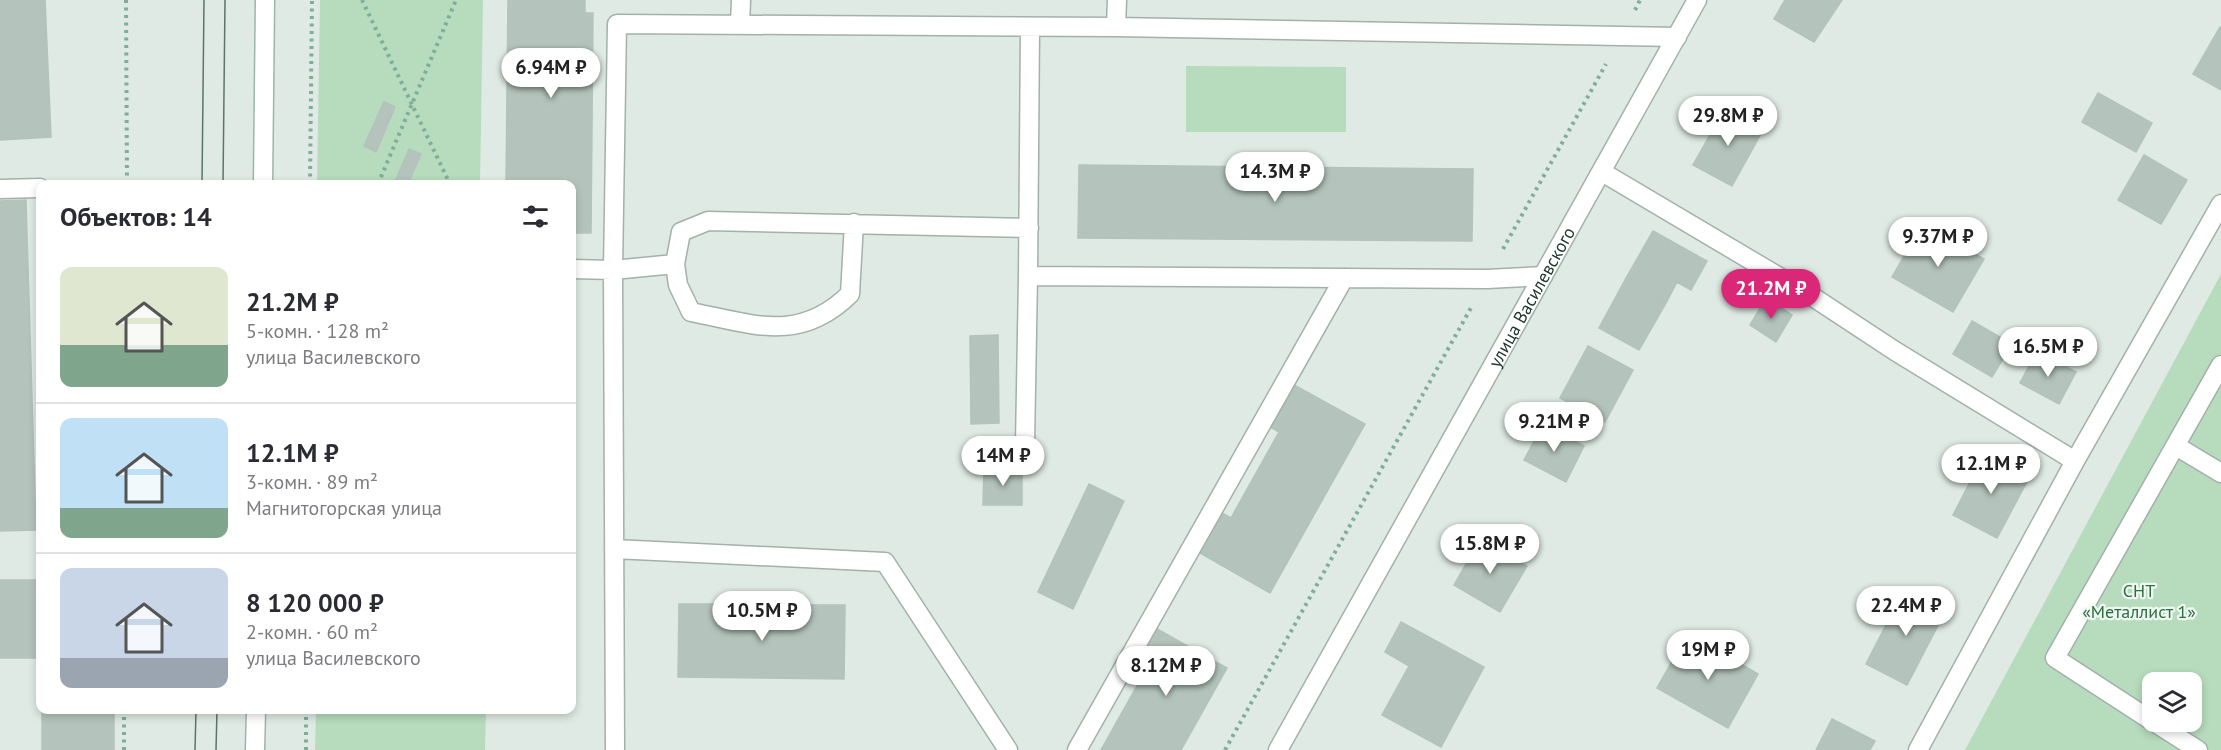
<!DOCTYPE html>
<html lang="ru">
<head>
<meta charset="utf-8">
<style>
  :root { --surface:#fff; --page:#f2f2f3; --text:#2b2b33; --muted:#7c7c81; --line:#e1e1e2; --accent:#db2777 }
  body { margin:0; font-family:"PT Sans",sans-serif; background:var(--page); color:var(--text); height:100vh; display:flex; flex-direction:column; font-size:22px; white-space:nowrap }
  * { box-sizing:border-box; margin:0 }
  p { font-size:20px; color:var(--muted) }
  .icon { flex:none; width:33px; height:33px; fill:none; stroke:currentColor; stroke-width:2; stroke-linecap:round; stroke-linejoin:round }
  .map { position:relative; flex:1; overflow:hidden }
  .sheet { position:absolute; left:36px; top:180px; width:540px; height:534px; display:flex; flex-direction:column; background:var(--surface); border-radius:12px; box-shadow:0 3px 9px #0003 }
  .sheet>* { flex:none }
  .buttons { position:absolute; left:2142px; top:672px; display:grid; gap:12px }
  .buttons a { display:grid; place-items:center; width:60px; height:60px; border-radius:12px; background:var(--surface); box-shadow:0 3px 9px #0003; font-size:30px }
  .price { position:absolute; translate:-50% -51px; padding:0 14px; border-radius:21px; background:#fff; color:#222; font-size:20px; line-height:39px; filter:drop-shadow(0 2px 3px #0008) }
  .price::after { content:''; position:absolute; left:50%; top:36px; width:18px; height:14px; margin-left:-9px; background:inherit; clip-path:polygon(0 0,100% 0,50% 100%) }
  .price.on { background:var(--accent); color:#fff }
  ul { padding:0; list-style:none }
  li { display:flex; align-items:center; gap:18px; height:150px; padding:0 24px }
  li+li { border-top:2px solid var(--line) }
  li span { display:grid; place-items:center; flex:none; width:168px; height:120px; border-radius:12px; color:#555 }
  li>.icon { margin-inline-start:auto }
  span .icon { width:72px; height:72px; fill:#fffc; stroke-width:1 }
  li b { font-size:26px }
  h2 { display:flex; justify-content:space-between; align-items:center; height:72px; padding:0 24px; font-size:26px }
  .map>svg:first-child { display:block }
  .green { fill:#b7dbbd; fill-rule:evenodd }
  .building { fill:#b4c4bc; stroke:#b1c3ba; stroke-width:1.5 }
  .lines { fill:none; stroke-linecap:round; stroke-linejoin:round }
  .service-casing { stroke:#a2b1aa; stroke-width:21 }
  .minor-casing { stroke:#a2b1aa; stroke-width:21 }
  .tertiary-casing { stroke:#a2b1aa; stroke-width:21 }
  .secondary-casing { stroke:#9eb5aa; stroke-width:21 }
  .path { stroke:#7fad9a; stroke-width:4; stroke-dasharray:3 4.5; stroke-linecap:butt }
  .service { stroke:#fff; stroke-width:18 }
  .minor { stroke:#fff; stroke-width:18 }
  .tertiary { stroke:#fff; stroke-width:18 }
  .secondary { stroke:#fff; stroke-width:18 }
  .tram { stroke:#5a756b; stroke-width:1.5 }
  .labels { text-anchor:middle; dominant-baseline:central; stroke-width:4.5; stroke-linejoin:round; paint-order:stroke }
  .street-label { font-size:18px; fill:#203930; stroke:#eff7f2 }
  .park-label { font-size:18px; fill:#2b6f3e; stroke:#eff7f2 }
</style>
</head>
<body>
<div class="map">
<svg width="2221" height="750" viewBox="0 0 2221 750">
  <rect width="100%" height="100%" fill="#dfeae4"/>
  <!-- green -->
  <path class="green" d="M 320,0 L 483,0 L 480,184 L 317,184 Z
    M 1186,66 L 1346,67 L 1346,132 L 1186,132 Z
    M 2221,274 L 2221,750 L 1965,750 ZM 2152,682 L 2192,682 L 2192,722 L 2152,722 Z
    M 316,710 L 486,710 L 485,750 L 315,750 Z"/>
  <!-- building -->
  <path class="building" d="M 0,0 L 45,0 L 51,137 L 0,140 Z
    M 508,0 L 585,0 L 585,13 L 593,13 L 591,233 L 572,233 L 572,184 L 506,184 Z
    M 1785,0 L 1842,0 L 1814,42 L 1774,19 Z
    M 2220,27 L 2221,28 L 2221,90 L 2193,74 Z
    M 2098,93 L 2152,123 L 2136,152 L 2082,122 Z
    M 384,102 L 395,107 L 376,152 L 364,146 Z
    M 1725,108 L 1763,130 L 1732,186 L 1693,165 Z
    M 409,149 L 421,154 L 408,184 L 394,184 Z
    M 2144,155 L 2187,180 L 2161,224 L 2118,200 Z
    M 1079,165 L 1473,169 L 1472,241 L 1078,238 Z
    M 26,200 L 36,530 L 0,531 L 0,201 Z
    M 1923,223 L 1984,259 L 1953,312 L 1892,277 Z
    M 1653,231 L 1707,261 L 1691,290 L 1677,282 L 1666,303 L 1625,280 Z
    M 1625,280 L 1666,303 L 1639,350 L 1599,328 Z
    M 1766,298 L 1792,315 L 1776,342 L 1750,325 Z
    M 1972,321 L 2012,344 L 1992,377 L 1953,354 Z
    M 998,335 L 999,423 L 971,424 L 970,336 Z
    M 1588,346 L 1633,370 L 1605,422 L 1560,398 Z
    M 2037,351 L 2076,372 L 2059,404 L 2020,383 Z
    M 1294,385 L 1365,424 L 1270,593 L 1200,553 L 1222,513 L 1231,518 L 1279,432 L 1270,427 Z
    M 1543,424 L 1584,446 L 1566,482 L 1524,460 Z
    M 1985,453 L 2030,476 L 1997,538 L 1953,515 Z
    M 984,468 L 1022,468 L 1022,505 L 983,505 Z
    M 1089,484 L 1124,501 L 1073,609 L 1038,592 Z
    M 1481,538 L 1527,566 L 1500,612 L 1454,585 Z
    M 0,580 L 40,580 L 40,658 L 0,658 Z
    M 1905,588 L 1946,610 L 1907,685 L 1866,664 Z
    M 679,604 L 742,604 L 742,610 L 779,610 L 780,605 L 845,605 L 844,679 L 678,677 Z
    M 1401,622 L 1484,667 L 1441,747 L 1382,715 L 1409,666 L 1385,652 Z
    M 1157,629 L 1227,668 L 1181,750 L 1101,750 L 1143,675 L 1134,670 Z
    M 1688,633 L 1758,674 L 1728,728 L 1657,688 Z
    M 42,710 L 114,710 L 114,750 L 42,750 Z
    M 1832,719 L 1875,741 L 1870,750 L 1816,750 Z"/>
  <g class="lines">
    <defs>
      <path id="service" d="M 740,25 L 741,0
        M 1116,27 L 1117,0
        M 1030,28 L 1028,276 L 1487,279 L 1543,276
        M 0,189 L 40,188
        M 675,264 L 678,285 L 691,312 C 753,324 799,344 850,294 L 854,223
        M 572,269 L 613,270 L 675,264 L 681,232 L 708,221 L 1029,228
        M 1025,444 L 1028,276
        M 2176,446 L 2221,473
        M 614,549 L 885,562 L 1008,750
        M 2152,721 L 2055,658 L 2221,365
        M 2154,722 L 2198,750
        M 615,750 L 613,270 L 617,24 L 1116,27 L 1677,37
        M 1077,750 L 1344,278"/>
      <path id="minor" d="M 1602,172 L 1813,297 L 1895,351 L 2075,461
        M 1918,750 L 2075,461 L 2221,204"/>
      <g id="tertiary">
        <path id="s1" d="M 1278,750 L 1697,0"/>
      </g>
      <path id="secondary" d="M 263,184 L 265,0
        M 255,750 L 256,710"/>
    </defs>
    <!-- service casing -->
    <use href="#service" class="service-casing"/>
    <!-- minor casing -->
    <use href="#minor" class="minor-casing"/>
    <!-- tertiary casing -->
    <use href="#tertiary" class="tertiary-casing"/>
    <!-- secondary casing -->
    <use href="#secondary" class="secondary-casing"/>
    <!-- path -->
    <path class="path" d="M 126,0 L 127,184
      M 362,0 L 450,184
      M 1635,10 L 1640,0
      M 310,184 L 312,0
      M 378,184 L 456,0
      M 1503,249 L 1606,64
      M 124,750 L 124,710
      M 306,750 L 306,710
      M 1225,750 L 1472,306"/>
    <!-- service -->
    <use href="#service" class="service"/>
    <!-- minor -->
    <use href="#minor" class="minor"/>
    <!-- tertiary -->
    <use href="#tertiary" class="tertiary"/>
    <!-- secondary -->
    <use href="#secondary" class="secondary"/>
    <!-- tram -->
    <path class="tram" d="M 202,184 L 204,0
      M 223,184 L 225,0
      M 195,750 L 196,710
      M 216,750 L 217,710"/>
  </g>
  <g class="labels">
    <!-- street labels -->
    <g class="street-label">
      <text stroke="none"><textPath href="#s1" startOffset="519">улица Василевского</textPath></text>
    </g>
    <!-- park labels -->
    <g class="park-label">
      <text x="2139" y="590">СНТ<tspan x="2139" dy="21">«Металлист 1»</tspan></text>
    </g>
  </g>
</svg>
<div class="buttons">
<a><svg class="icon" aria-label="layers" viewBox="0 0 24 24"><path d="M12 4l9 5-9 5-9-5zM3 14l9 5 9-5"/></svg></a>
</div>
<b class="price" style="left:551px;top:99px">6.94M ₽</b>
<b class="price" style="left:1728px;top:147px">29.8M ₽</b>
<b class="price" style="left:1275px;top:203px">14.3M ₽</b>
<b class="price" style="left:1938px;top:268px">9.37M ₽</b>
<b class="price on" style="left:1771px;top:320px">21.2M ₽</b>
<b class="price" style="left:2048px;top:378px">16.5M ₽</b>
<b class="price" style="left:1554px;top:453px">9.21M ₽</b>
<b class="price" style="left:1003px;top:487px">14M ₽</b>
<b class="price" style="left:1991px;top:495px">12.1M ₽</b>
<b class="price" style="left:1490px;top:575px">15.8M ₽</b>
<b class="price" style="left:1906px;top:637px">22.4M ₽</b>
<b class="price" style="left:762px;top:642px">10.5M ₽</b>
<b class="price" style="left:1708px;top:681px">19M ₽</b>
<b class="price" style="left:1166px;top:697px">8.12M ₽</b>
<section class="sheet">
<h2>Объектов: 14<svg class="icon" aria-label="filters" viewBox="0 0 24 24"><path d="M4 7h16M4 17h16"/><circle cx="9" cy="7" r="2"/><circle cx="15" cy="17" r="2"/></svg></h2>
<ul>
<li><span style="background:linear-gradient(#dfe7d0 65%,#7fa58c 0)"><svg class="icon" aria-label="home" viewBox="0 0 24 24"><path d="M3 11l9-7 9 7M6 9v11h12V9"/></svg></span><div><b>21.2M ₽</b><p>5-комн. · 128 m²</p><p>улица Василевского</p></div></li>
<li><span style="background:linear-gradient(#bfe0f5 75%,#7fa58c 0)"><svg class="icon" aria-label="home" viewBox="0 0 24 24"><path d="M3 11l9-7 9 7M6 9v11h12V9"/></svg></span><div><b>12.1M ₽</b><p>3-комн. · 89 m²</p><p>Магнитогорская улица</p></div></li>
<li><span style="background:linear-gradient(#c9d6e8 75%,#9aa5b1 0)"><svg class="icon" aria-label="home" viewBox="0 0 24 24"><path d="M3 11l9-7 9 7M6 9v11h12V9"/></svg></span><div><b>8 120 000 ₽</b><p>2-комн. · 60 m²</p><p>улица Василевского</p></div></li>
</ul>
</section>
</div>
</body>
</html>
